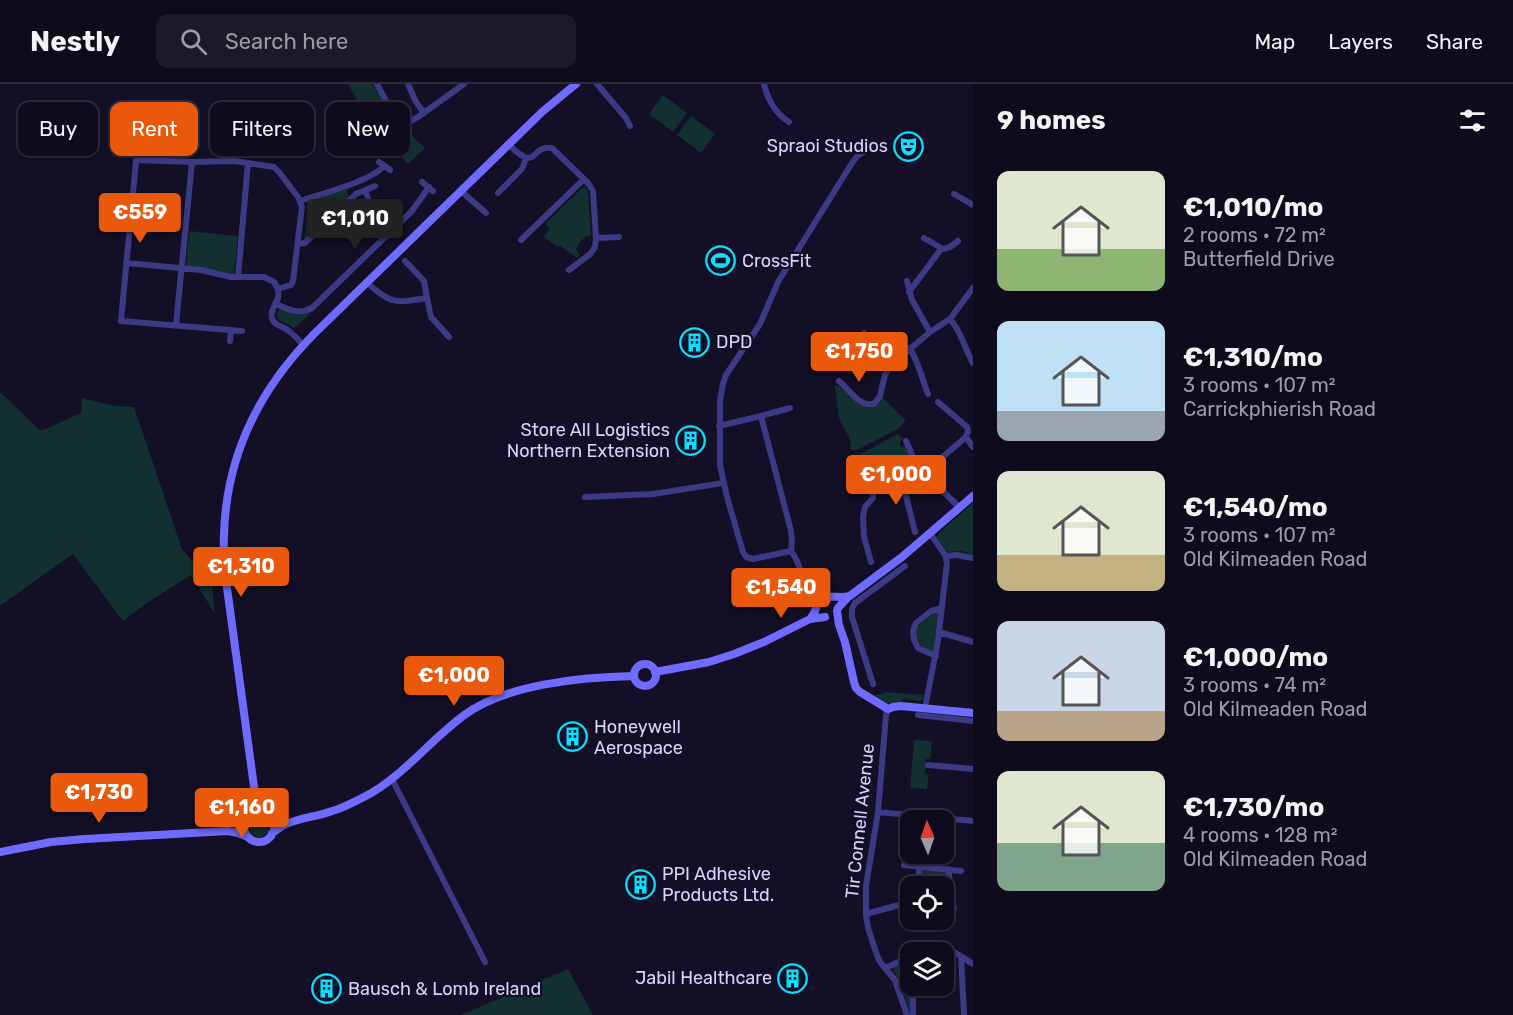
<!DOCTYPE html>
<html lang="en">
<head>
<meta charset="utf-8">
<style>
  :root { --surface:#0e0b1c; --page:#1c1929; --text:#f1f3f6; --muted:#9b9ba3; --line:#2e2b3b; --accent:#ea580c }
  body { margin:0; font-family:Rubik,sans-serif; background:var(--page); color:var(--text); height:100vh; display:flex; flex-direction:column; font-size:22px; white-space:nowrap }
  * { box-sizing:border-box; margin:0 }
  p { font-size:20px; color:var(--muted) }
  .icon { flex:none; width:33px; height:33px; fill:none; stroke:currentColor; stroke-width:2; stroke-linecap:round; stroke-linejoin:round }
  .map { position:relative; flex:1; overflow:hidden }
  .side { display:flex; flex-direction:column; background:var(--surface); width:540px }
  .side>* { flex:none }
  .guide { position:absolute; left:18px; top:18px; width:570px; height:54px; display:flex; gap:12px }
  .needle { width:39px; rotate:358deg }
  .fabs { position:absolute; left:900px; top:726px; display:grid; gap:12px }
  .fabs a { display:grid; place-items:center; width:54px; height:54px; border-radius:12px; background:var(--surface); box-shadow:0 2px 4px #0004,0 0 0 2px var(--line); font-size:30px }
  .price { position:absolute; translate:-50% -51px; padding:0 14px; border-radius:6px; background:var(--accent); color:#fff; font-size:20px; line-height:39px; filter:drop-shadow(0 2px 3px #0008) }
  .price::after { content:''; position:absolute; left:50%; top:36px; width:18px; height:14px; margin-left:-9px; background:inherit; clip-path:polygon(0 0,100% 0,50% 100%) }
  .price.selected { background:#222; color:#fff }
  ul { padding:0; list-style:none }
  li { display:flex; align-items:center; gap:18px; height:150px; padding:0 24px }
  li span { display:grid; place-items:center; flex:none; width:168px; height:120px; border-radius:12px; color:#555 }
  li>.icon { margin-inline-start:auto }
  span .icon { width:72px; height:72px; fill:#fffc; stroke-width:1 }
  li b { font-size:26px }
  h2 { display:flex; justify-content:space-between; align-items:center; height:72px; padding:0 24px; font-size:26px }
  .tag { padding:0 21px; border-radius:12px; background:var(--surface); box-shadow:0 2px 4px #0004,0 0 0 2px var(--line); font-size:21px; line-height:54px }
  .tag.selected { background:var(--accent); color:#fff }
  header { display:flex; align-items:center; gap:36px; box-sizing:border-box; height:84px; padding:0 30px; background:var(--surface); border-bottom:2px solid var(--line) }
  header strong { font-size:28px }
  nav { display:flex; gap:33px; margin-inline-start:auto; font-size:21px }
  .search { width:420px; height:54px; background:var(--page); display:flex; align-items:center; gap:15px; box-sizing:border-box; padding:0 21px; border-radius:12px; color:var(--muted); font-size:22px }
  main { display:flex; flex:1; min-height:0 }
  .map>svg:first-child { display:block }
  .green { fill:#12302f }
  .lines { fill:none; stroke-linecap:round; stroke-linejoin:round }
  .street { stroke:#3d3a85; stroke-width:6 }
  .secondary { stroke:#6f6bff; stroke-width:8 }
  .labels { text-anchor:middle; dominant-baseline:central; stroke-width:4.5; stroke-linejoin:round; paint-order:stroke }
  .poi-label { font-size:18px; fill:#d9d4ff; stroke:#130f26; text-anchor:start }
  .street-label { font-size:18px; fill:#d9d4ff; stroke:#130f26 }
</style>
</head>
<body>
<header>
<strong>Nestly</strong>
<div class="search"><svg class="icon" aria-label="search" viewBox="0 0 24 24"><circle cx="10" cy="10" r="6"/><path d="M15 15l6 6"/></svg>Search here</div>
<nav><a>Map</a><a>Layers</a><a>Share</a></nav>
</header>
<main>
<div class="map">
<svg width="973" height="931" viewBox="0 0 973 931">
  <rect width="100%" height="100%" fill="#130f26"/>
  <!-- green -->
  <path class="green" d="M 348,0 L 372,0 L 377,7 L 386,24 L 388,25 C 391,32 392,40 400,43 L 399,49 L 394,57 L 400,63 L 404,59 L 409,49 L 425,64 L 408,80 L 396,68 L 379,67 L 371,59 L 372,40 L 367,33 Z
    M 663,11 L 687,29 L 673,48 L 649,30 Z
    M 691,32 L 715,50 L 701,69 L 677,51 Z
    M 585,103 L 588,108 L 591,151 C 584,153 578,158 576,165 L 580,171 L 577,174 L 560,162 L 558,163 L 543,153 L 550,145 L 545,140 L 582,104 Z
    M 347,104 L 348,114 L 304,157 L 308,118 Z
    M 189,147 L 238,152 L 234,190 L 208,185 L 186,182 Z
    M 280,225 L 297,231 L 311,229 L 298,241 L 294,244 L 278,235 L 277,229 Z
    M 835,302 L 845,303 L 855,316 L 870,324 L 876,321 L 882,313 L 906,337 L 896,346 L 857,366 L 851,366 L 850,355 L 839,334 Z
    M 0,308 L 41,347 L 81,329 L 82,314 L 115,322 L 134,323 L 182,465 L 212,500 L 215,530 L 191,491 L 147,519 L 123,537 L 73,470 L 0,522 Z
    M 898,350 L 902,354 L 900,360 L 902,363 L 907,363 L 913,380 L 896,387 L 894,386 L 879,391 L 879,393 L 869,399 L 855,373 Z
    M 973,419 L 973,471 L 962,467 L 950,468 L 946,467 L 937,453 L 939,449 Z
    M 937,528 L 939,529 L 934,568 C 903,559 915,538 937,528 Z
    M 884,608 L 924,611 L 923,616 L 920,617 L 903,615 L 901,618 L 886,620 L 868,609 L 875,611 L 883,610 Z
    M 914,656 L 932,657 L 930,675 L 926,675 L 925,690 L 929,690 L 927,705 L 910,704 Z
    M249 743a10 10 0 1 1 20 0a10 10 0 1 1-20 0Z
    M 925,785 L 945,787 L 948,804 L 944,807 L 944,802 L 919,802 L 922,788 Z
    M 907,878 L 909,883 L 911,927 L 909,927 L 902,901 L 892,884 Z
    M 568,885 L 593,931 L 461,931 Z"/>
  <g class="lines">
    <!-- street -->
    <path class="street" d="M 377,0 C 381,7 396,37 399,39 C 400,40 402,40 403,41
      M 408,0 L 416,18 L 424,29
      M 597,0 L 626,34 L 630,42
      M 764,0 C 768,17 775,29 789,38
      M 397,57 L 402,51 L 403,41 L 418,33 L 464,0
      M 509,61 C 539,90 529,61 552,64 L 588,99 L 593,107 L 596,154 L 595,163 L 590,170 L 569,186
      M 379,78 L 390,86
      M 422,98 L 433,107
      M 365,106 L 369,116
      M 461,107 L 486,129
      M 498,109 L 522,85 L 526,74
      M 954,110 L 973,121
      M 300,117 C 321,110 371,97 384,82
      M 596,154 L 619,153
      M 924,154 L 943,165 L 950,163 L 958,157
      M 521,156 L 584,95
      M 298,160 L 305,159 L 356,110 L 375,102
      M 405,177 L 424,197 L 427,214
      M 126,179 L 201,186 L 231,193 L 264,193 L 274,198 L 278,205
      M 238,193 L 248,79
      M 907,197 L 912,216 L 930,248
      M 366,198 C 392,221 395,219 427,214 L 431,233 L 449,253
      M 909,208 L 941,165
      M 276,220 C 289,226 299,231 312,224 L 412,127 L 429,103
      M 950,235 C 962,248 964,264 973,279
      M 176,241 L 192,78
      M 242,247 L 121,237 L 136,77 L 138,76 L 192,78 L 234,77 L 274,83 L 279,88 L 298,113 L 302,123 L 293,197 L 291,201 L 278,205 C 280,219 274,217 272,228 C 269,241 282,241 289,247 C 294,251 299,256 303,261
      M 864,249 L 880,273 L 891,281
      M 230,257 L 231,246
      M 909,264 C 918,275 922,296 928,310
      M 839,297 C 850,306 859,323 874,320 L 880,312 L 885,291 L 891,281 L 930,248 L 950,235 L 973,204
      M 938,318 L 967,343 L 968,347 L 966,353 L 973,363
      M 761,332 L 790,324
      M 719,342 L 761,332 L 791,447 L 792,457 L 791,467
      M 906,357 L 917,382
      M 925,388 L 966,353
      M 898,389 L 905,408 L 915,448
      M 585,413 L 653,410 L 723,399
      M 946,472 L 957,471 L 973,474
      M 871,478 L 864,453 L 863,433 L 865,423 L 873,414 L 873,401 L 877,396 L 913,383 L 918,383 L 959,423
      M 818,520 C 815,513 810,510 807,503 C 800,491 801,480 791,467 L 753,475 L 746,473 L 743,468 L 727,413 L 720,381 L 720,316 L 723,300 L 726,291 L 760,240 L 778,198 L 852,79 L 858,71 L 864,68
      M 939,548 L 973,558
      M 936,572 L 918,564 L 914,556 L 913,547 L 916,539 L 931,527 L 942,524
      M 873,600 L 852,533 L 852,525 L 855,519 L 905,482
      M 925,624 L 938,557 L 947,479 L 945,471 L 930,449
      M 888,625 L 886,631 L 878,728 L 866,802 L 866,830 L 868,844 L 877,871 L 880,878 L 895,896 L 907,931
      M 918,631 L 973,637
      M 928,681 L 973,685
      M 392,695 L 485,878
      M 878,728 L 973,737
      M 904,781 L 961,787
      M 948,785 L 954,825
      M 917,802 L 920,782
      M 866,830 L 910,818
      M 922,868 C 949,861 951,866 973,880
      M 961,872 L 964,931
      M 885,884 L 910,873
      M 913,902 L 913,931"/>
    <!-- secondary -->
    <path class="secondary" d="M 838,524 L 847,514 L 902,473 L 973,412
      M 837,527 L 839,541 L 845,558 L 854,598 L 856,604 L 860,608 L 888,625 L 893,623 L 901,622 L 973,629
      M 810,535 C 816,529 815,524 819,517 C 824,509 840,515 849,512
      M634 591a11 11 0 1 1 22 0a11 11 0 1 1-22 0Z
      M 655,588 L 709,578 L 734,570 L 764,558 L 810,535 L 825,533
      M244 743a15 15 0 1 1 30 0a15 15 0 1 1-30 0Z
      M 247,733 L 254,723 L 255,710 L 228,511 C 225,491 223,471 224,451 C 226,373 259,306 313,251 L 542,28 L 576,0
      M 272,749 C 276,747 280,743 284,741 C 298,734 316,733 332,727 C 346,723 360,715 373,708 C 407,687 431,656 463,632 C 505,600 583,593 634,592
      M 0,768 L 51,758 L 85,755 L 228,747 L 238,749 L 248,753"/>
  </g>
  <!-- icons -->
  <defs>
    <symbol id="theatre-ring" viewBox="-11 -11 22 22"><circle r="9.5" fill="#130f26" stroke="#00e5ff" stroke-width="1.5"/><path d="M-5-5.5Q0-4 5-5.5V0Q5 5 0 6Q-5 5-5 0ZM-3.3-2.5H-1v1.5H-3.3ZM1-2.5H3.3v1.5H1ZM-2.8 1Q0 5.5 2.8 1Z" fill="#00e5ff"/></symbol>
    <symbol id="stadium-ring" viewBox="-11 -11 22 22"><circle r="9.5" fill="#130f26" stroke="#00e5ff" stroke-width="1.5"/><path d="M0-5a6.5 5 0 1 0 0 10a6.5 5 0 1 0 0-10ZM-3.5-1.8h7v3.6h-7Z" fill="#00e5ff"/></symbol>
    <symbol id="building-ring" viewBox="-11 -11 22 22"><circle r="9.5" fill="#130f26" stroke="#00e5ff" stroke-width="1.5"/><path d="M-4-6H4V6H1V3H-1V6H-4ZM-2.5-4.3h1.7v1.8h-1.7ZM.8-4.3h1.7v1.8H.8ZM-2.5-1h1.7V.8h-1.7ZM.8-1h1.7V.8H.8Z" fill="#00e5ff"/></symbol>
  </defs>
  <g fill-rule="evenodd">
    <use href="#theatre-ring" x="892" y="46" width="33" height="33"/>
    <use href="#stadium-ring" x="704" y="160" width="33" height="33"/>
    <use href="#building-ring" x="678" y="242" width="33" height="33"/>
    <use href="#building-ring" x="674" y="340" width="33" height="33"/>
    <use href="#building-ring" x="556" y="636" width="33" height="33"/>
    <use href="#building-ring" x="624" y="784" width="33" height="33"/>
    <use href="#building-ring" x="776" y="878" width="33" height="33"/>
    <use href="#building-ring" x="310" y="888" width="33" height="33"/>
  </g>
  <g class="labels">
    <!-- poi labels -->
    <g class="poi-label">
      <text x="888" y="62" text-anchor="end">Spraoi Studios</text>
      <text x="742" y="177">CrossFit</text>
      <text x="716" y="258">DPD</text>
      <text x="670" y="346" text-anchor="end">Store All Logistics<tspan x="670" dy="21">Northern Extension</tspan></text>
      <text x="594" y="643">Honeywell<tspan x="594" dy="21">Aerospace</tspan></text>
      <text x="662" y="790">PPI Adhesive<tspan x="662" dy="21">Products Ltd.</tspan></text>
      <text x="772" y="894" text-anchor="end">Jabil Healthcare</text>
      <text x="348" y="905">Bausch &amp; Lomb Ireland</text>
    </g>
    <!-- street labels -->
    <g class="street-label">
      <text transform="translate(860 737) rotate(-84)">Tir Connell Avenue</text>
    </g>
  </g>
</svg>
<div class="fabs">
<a><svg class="needle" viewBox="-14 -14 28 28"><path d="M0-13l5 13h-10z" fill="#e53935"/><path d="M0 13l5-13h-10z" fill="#9b9ba3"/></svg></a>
<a><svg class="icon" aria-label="locate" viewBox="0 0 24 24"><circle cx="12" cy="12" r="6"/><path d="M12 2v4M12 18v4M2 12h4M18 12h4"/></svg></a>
<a><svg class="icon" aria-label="layers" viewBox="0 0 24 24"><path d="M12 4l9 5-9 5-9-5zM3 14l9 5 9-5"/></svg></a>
</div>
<b class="price" style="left:140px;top:160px">€559</b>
<b class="price selected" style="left:355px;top:166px">€1,010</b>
<b class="price" style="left:859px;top:299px">€1,750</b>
<b class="price" style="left:896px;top:422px">€1,000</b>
<b class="price" style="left:241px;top:514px">€1,310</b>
<b class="price" style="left:781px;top:535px">€1,540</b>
<b class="price" style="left:454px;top:623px">€1,000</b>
<b class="price" style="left:99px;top:740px">€1,730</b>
<b class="price" style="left:242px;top:755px">€1,160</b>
<div class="guide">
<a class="tag">Buy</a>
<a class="tag selected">Rent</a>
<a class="tag">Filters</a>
<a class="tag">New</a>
</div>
</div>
<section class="side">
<h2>9 homes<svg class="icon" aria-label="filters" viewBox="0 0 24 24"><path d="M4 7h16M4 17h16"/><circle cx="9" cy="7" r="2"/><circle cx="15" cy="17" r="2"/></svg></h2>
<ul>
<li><span style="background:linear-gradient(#dfe7d0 65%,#8fb573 0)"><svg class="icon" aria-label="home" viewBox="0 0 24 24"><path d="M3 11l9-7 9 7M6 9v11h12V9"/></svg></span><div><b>€1,010/mo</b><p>2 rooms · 72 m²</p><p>Butterfield Drive</p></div></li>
<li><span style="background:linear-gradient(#bfe0f5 75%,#9aa5b1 0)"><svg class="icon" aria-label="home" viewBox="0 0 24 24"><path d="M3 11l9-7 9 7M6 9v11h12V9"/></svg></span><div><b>€1,310/mo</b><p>3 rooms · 107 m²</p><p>Carrickphierish Road</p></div></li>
<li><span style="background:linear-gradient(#dfe7d0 70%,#c2b280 0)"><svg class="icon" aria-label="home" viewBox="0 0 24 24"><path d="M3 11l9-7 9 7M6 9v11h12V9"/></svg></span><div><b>€1,540/mo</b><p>3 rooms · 107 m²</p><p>Old Kilmeaden Road</p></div></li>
<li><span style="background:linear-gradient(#c9d6e8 75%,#b9a48a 0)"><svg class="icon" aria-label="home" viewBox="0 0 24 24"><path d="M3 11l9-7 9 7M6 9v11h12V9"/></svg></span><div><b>€1,000/mo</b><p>3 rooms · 74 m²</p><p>Old Kilmeaden Road</p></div></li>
<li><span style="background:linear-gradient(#dfe7d0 60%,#7fa58c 0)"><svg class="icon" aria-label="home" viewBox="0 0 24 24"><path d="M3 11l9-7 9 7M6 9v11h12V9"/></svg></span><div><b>€1,730/mo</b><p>4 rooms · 128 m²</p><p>Old Kilmeaden Road</p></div></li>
</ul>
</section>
</main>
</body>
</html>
